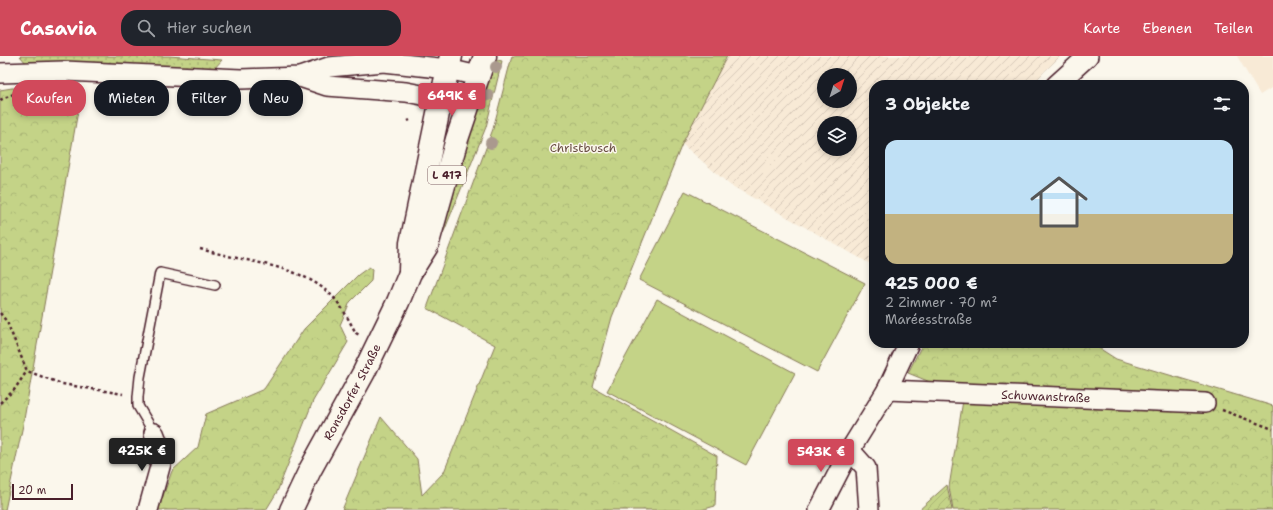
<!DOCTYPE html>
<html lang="de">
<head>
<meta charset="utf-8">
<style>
  :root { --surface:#171b24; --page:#20242c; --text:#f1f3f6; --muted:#9ea1a6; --accent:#d1495b }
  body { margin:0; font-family:"Shantell Sans",sans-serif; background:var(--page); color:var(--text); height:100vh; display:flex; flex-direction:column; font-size:15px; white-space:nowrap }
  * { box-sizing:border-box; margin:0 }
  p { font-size:13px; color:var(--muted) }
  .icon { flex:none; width:22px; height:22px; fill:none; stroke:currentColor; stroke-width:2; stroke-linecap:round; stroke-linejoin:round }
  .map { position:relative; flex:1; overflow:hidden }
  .side { position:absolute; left:869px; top:24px; width:380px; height:268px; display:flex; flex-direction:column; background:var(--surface); border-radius:16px; box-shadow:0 2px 6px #0003 }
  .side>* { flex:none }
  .hud { position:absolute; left:12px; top:24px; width:380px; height:36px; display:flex; gap:8px }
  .needle { width:26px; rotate:39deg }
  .buttons { position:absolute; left:817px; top:12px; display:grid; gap:8px }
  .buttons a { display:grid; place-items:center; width:40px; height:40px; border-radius:50%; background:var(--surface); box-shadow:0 2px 6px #0003; font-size:20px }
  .scale { position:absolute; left:12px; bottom:10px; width:61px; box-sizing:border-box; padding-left:4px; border:2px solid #4a1f2b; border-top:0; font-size:11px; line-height:14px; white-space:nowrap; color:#4a1f2b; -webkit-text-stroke:3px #fbf7ec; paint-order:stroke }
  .price { position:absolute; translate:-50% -34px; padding:0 9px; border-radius:4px; background:var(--accent); color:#fff; font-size:13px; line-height:26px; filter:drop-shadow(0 1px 2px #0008) }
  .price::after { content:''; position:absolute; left:50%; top:24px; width:12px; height:9px; margin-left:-6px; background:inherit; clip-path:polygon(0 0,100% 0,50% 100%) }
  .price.active { background:#222; color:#fff }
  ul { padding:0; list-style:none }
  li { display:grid; align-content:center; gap:8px; height:212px; padding:0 16px }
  li span { display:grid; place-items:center; height:124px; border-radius:12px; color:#555 }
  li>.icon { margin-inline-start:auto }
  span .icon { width:72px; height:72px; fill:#fffc; stroke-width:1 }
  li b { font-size:17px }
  h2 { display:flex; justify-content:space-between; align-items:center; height:48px; padding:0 16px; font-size:17px }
  .chip { padding:0 14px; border-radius:16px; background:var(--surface); box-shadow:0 2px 6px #0003; font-size:14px; line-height:36px }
  .chip.active { background:var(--accent); color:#fff }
  header { display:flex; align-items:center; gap:24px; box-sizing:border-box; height:56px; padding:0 20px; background:var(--accent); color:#fff }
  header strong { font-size:19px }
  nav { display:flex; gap:22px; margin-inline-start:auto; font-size:14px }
  .search { width:280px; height:36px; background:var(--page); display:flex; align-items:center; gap:10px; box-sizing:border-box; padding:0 14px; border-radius:16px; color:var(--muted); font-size:15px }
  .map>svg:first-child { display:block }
  .built { fill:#f8ead6 }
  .industrial { fill:url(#industrial-furrows); fill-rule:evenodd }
  .grass { fill:url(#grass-dots); stroke:#877959 }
  .forest { fill:url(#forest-crowns); stroke:#877959 }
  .garden { fill:url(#garden-furrows); stroke:#877959 }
  .pitch { fill:#c4d387; stroke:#877959 }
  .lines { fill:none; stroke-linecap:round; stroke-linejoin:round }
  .service-casing { stroke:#4a1f2b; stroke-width:12 }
  .minor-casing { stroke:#4a1f2b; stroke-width:22 }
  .primary-casing { stroke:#4a1f2b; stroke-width:25 }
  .path { stroke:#4a1f2b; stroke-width:2.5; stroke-dasharray:3 3; stroke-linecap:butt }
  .service { stroke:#fbf7ec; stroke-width:9 }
  .minor { stroke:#fbf7ec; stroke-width:19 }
  .primary { stroke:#fbf7ec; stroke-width:22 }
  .tree { fill:#aa998e }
  .labels { text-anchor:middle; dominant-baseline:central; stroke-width:3; stroke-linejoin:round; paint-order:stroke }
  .shield { fill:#fbf7ec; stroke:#7f6065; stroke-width:1 }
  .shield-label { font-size:11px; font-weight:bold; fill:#4a1f2b }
  .park-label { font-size:12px; fill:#684c42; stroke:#fbf7ec }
  .street-label { font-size:12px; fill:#4a1f2b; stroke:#fbf7ec }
</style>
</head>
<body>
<header>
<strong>Casavia</strong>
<div class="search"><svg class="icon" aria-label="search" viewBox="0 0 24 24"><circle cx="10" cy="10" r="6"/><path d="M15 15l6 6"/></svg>Hier suchen</div>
<nav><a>Karte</a><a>Ebenen</a><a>Teilen</a></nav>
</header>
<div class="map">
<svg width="1273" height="454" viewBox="0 0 1273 454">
  <defs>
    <pattern id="industrial-furrows" width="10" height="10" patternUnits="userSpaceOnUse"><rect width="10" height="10" fill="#f8ead6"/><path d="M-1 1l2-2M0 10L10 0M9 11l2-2" fill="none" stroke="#d6c8b8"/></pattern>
    <pattern id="grass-dots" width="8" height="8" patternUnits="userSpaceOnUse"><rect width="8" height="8" fill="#c4d387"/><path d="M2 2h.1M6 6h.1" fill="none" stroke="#aab575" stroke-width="1.8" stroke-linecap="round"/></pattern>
    <pattern id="forest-crowns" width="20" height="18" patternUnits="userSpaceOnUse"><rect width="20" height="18" fill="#c4d387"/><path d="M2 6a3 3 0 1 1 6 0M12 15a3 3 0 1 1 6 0" fill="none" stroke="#aab575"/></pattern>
    <pattern id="garden-furrows" width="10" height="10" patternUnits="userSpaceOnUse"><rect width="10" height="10" fill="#c4d387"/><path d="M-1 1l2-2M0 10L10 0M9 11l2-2" fill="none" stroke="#aab575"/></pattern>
  </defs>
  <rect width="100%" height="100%" fill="#fbf7ec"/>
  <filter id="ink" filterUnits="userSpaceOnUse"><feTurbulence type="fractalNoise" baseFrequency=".025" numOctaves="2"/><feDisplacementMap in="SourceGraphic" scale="8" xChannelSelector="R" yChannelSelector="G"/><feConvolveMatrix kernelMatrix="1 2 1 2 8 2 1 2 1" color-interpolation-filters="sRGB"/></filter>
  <g filter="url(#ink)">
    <!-- built -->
    <path class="built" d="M 1237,0 L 1273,0 L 1273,31 L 1260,39 Z"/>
    <!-- industrial -->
    <path class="industrial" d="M 727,0 L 1061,0 L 1044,16 L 1033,29 L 874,29 L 874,210 L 730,129 L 682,88 ZM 824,19 L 850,19 L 850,45 L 824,45 ZM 824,67 L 850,67 L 850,93 L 824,93 Z"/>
    <!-- grass -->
    <path class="grass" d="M 20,0 L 169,0 L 222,4 L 213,14 L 26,7 Z
      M 493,3 L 502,5 L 486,71 L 445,173 L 429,206 L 462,105 Z"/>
    <!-- forest -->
    <path class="forest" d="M 512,0 L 727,0 L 682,88 L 612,261 L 593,331 L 717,400 L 715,450 L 701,454 L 342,454 L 381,361 L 417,403 L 422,439 L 444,416 L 495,289 L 427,252 L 493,73 Z
      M 12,32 L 82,32 L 23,369 L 5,454 L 0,454 L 0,34 Z
      M 369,211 L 372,213 L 371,225 L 350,246 L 340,269 L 348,286 L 313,345 L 277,436 L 266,454 L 158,454 L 172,415 L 198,391 L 206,358 L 264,333 L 304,273 L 358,219 Z
      M 923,287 L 1091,287 L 1116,303 L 1273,350 L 1273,454 L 953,454 L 949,431 L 965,332 L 940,330 L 908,317 Z"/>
    <!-- garden -->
    <path class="garden" d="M 947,429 L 952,454 L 919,454 Z"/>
    <!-- pitch -->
    <path class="pitch" d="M 685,135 L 865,227 L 817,316 L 639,224 Z
      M 657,243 L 795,317 L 746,409 L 607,335 Z"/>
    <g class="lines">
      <defs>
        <path id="service" d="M 154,377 L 138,350 L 138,341 L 140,321 L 160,217 L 215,229"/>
        <g id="minor">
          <path d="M 0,17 L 64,15 L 241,23 L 300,21 L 329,11 L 384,6 L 448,13 L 478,20"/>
          <path d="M 300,21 L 327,30 L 406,36 L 469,48"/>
          <path d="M 1056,29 L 1088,0"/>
          <path id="s1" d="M 887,334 L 1205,347"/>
          <path d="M 850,394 L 866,412 L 869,454"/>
          <path d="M 148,454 L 163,400 L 154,377"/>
          <path d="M 819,454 L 850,394 L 887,334 L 909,287"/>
        </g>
        <g id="primary">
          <path d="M 410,215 L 411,187 L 441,43 L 451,0"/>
          <path id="s2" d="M 291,454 L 310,414 L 364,316 L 398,246 L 410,217 L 427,190 L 457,83 L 485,0"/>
        </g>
      </defs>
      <!-- service casing -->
      <use href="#service" class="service-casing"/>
      <!-- minor casing -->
      <use href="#minor" class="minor-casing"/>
      <!-- primary casing -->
      <use href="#primary" class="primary-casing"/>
      <!-- path -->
      <path class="path" d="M 0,44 L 16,37
        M 408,65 L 410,64
        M 200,193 C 216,197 231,201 247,204 C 278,211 308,217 331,239 C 342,249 349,265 356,277 L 359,279
        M 0,257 L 7,266 L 27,315 L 62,328 L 123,338
        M 0,347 L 14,334 L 27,315
        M 1222,354 L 1273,373"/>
      <!-- service -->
      <use href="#service" class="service"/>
      <!-- minor -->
      <use href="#minor" class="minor"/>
      <!-- primary -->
      <use href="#primary" class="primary"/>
    </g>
    <!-- trees -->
    <g class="tree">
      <circle cx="496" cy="11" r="6"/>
      <circle cx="488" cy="39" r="6"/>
      <circle cx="491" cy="87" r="6"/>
    </g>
  </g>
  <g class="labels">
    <!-- shield labels -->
    <rect class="shield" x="428" y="110" width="38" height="18" rx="3"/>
    <g class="shield-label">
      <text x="447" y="119">L 417</text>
    </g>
    <!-- park labels -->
    <g class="park-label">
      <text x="583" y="92">Christbusch</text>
    </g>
    <!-- street labels -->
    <g class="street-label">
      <text stroke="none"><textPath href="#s2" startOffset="133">Ronsdorfer Straße</textPath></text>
      <text stroke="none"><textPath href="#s1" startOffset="159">Schuwanstraße</textPath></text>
    </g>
  </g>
</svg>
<div class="buttons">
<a><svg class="needle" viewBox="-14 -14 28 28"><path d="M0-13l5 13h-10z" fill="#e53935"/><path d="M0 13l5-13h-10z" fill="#9ea1a6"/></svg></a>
<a><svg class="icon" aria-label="layers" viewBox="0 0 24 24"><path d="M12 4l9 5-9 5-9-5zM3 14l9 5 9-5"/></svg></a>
</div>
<div class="scale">20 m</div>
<b class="price" style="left:452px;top:61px">649K €</b>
<b class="price active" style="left:142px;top:416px">425K €</b>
<b class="price" style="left:821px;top:417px">543K €</b>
<div class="hud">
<a class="chip active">Kaufen</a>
<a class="chip">Mieten</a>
<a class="chip">Filter</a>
<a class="chip">Neu</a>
</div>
<section class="side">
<h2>3 Objekte<svg class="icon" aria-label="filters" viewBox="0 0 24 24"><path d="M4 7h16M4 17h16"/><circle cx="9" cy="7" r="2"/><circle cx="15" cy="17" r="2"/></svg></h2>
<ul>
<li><span style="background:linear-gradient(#bfe0f5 60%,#c2b280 0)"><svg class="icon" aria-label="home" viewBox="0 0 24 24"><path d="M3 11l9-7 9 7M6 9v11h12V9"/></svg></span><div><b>425 000 €</b><p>2 Zimmer · 70 m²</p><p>Maréesstraße</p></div></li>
</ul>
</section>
</div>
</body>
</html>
